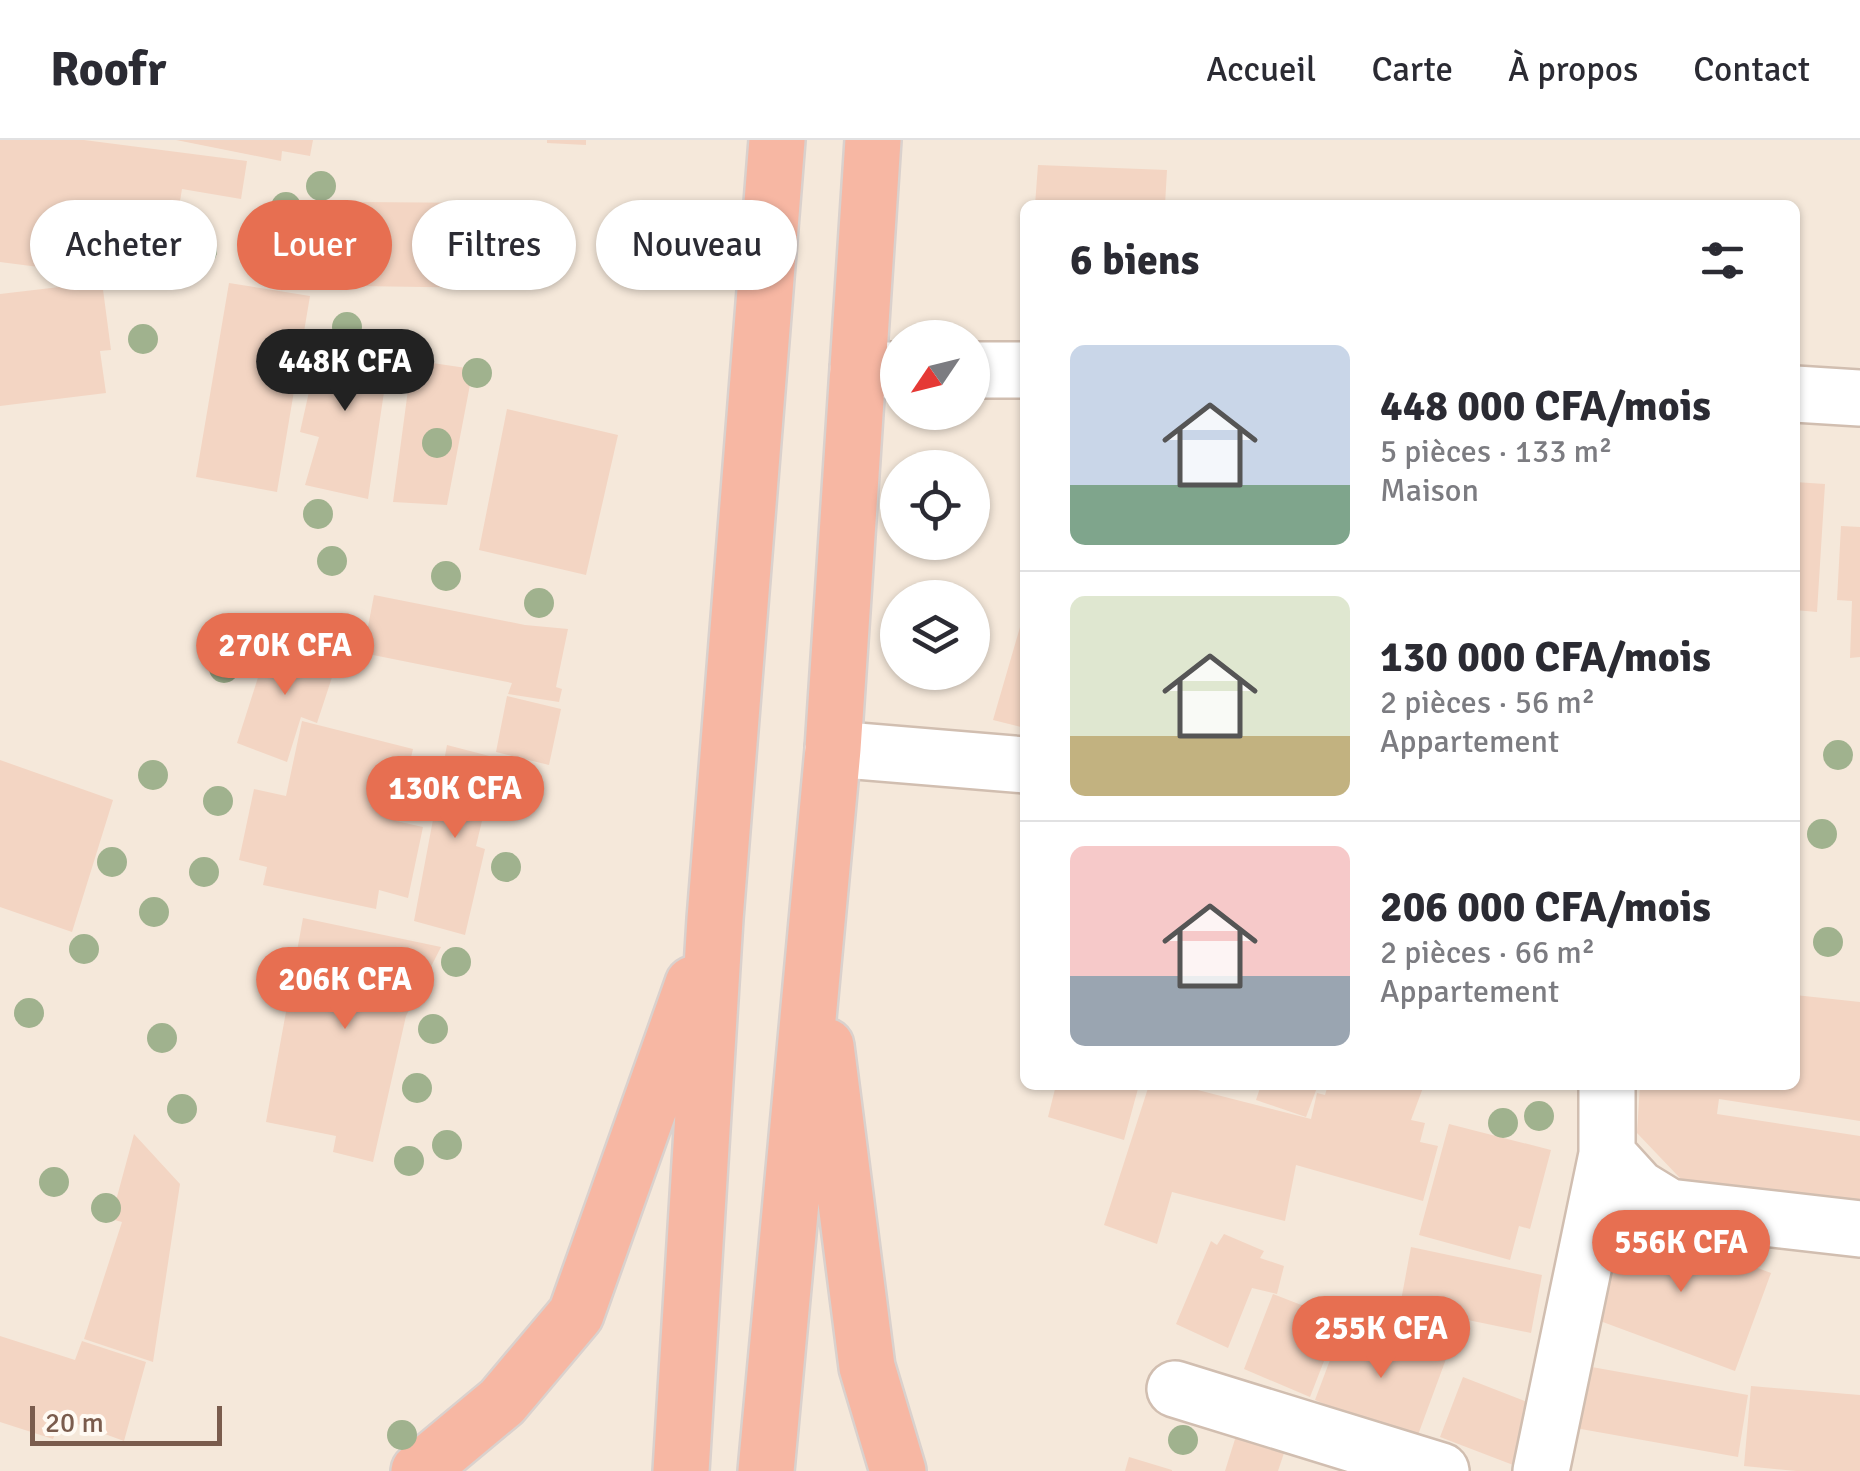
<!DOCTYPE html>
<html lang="fr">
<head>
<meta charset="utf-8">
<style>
  :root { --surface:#fff; --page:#f7f7f7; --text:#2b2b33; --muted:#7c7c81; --line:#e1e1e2; --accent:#e76f51 }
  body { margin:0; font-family:Signika,sans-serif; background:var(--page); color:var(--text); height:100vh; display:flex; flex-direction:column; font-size:38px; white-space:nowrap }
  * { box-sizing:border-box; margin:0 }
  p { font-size:32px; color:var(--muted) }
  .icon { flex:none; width:55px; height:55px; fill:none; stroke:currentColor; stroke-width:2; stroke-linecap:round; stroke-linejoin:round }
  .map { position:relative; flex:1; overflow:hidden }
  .sheet { position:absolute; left:1020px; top:60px; width:780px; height:890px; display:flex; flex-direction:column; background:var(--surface); border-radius:15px; box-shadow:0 2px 8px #0004 }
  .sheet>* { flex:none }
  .hud { position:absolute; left:30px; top:60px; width:840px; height:90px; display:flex; gap:20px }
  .needle { width:65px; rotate:235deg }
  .fabs { position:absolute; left:880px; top:180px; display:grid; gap:20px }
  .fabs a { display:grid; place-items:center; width:110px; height:110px; border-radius:50%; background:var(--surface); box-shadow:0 2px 8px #0004; font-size:50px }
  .scale { position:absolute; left:30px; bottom:25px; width:192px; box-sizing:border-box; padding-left:10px; border:5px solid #7a5c4d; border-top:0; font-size:28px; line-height:35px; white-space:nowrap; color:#7a5c4d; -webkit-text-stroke:8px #fffaf3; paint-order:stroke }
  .price { position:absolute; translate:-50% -85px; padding:0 22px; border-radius:35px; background:var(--accent); color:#fff; font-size:32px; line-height:65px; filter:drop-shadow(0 2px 5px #0008) }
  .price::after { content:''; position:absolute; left:50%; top:60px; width:30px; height:22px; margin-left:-15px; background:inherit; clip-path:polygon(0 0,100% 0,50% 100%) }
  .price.active { background:#222; color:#fff }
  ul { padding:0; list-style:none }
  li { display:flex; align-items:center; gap:30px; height:250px; padding:0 50px }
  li+li { border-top:2px solid var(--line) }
  li span { display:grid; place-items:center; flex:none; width:280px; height:200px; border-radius:15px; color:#555 }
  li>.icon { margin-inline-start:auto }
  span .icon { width:120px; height:120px; fill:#fffc; stroke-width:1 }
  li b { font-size:42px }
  h2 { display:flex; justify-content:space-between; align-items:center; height:120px; padding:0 50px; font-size:42px }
  .pill { padding:0 35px; border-radius:45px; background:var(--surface); box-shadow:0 2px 8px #0004; font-size:35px; line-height:90px }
  .pill.active { background:var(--accent); color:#fff }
  header { display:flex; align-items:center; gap:60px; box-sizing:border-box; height:140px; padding:0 50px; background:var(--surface); border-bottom:2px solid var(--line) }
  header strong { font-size:48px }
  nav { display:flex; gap:55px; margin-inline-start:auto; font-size:35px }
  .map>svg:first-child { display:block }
  .residential { fill:#f5e8da; fill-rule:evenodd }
  .building { fill:#f3d5c3 }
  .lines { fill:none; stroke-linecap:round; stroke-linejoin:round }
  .street-casing { stroke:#d1beb0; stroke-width:60 }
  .highway-casing { stroke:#dad1cd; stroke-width:60 }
  .street { stroke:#fff; stroke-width:55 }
  .highway { stroke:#f7b7a3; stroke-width:55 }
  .tree { fill:#a0b28e }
</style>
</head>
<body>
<header>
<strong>Roofr</strong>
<nav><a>Accueil</a><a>Carte</a><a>À propos</a><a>Contact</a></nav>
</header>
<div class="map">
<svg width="1860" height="1331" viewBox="0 0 1860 1331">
  <rect width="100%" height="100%" fill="#fdf6ec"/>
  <!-- residential -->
  <path class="residential" d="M 0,0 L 1860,0 L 1860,1331 L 0,1331 ZM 1025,65 L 1795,65 L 1795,945 L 1025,945 ZM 898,198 L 972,198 L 972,272 L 898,272 ZM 898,328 L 972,328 L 972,402 L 898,402 ZM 898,458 L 972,458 L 972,532 L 898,532 Z"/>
  <!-- building -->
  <path class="building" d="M 0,0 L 84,0 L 247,21 L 241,59 L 182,49 L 171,117 L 134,110 L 133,124 L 95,119 L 93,134 L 0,122 Z
    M 176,0 L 313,0 L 310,16 L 282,11 L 281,21 Z
    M 547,0 L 586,0 L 586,5 L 547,3 Z
    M 1038,25 L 1167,30 L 1165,65 L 1035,65 Z
    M 355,62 L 493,63 L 493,148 L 356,146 Z
    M 102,142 L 111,210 L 100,211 L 106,253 L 0,266 L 0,154 Z
    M 229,143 L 310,156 L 277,352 L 196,337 Z
    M 323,189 L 390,212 L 368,359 L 305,345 L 319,297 L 300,292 Z
    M 412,220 L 473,229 L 447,365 L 393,362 Z
    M 507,269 L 618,295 L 586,435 L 479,410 Z
    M 1795,342 L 1825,344 L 1817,472 L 1795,470 Z
    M 1841,386 L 1860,387 L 1860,517 L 1850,518 L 1852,461 L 1837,460 Z
    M 374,455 L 525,485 L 568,489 L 556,547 L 562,549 L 559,562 L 508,554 L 512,543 L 363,513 Z
    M 1025,470 L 1025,588 L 993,580 Z
    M 271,497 L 337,522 L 317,583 L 301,577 L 287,622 L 237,603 Z
    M 507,556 L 561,569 L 549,625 L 496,612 Z
    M 302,581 L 413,609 L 396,681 L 423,687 L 408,758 L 379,750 L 376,769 L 263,745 L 267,727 L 239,720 L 254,649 L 286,656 Z
    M 447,605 L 497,618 L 476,706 L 485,709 L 465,795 L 414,781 Z
    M 0,620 L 113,660 L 72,792 L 0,767 Z
    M 303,778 L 441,807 L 406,876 L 373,1022 L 333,1012 L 336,996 L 266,982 Z
    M 1795,855 L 1860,862 L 1860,981 L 1719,959 L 1717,974 L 1860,996 L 1860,1069 L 1698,1057 L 1637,993 L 1640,945 L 1795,945 Z
    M 1056,945 L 1139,945 L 1124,1000 L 1048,977 Z
    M 1149,945 L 1178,945 L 1311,979 L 1317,953 L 1325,955 L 1328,945 L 1424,945 L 1411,980 L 1425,983 L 1420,1002 L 1438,1006 L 1423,1061 L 1296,1025 L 1285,1081 L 1172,1052 L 1157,1104 L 1104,1085 Z
    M 1261,945 L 1318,945 L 1306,977 L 1256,960 Z
    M 1449,984 L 1551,1010 L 1530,1089 L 1519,1086 L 1510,1120 L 1419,1095 Z
    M 134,994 L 180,1044 L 153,1222 L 84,1199 L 122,1082 L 111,1079 Z
    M 1627,1079 L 1771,1133 L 1735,1231 L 1592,1178 Z
    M 1224,1094 L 1264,1111 L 1260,1118 L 1284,1126 L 1277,1154 L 1252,1148 L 1228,1208 L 1176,1184 L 1211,1101 L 1217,1105 Z
    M 1411,1107 L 1542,1135 L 1531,1193 L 1400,1166 Z
    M 1273,1154 L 1340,1180 L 1310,1257 L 1244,1229 Z
    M 1345,1180 L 1446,1219 L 1415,1303 L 1315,1260 Z
    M 0,1196 L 75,1220 L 82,1201 L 146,1222 L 124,1301 L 61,1278 L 53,1299 L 0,1282 Z
    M 1575,1224 L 1748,1255 L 1738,1317 L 1564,1286 Z
    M 1463,1237 L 1543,1268 L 1521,1328 L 1440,1297 Z
    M 1751,1246 L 1860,1255 L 1860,1331 L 1796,1331 L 1744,1326 Z
    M 1236,1296 L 1285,1310 L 1278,1331 L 1225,1331 Z
    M 1129,1317 L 1172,1330 L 1172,1331 L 1125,1331 Z"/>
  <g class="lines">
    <defs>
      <path id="street" d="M 858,230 L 898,230
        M 972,230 L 1025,230
        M 1795,254 L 1860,258
        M 833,609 L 1025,625
        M 1607,1014 L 1638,1048 L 1669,1067 L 1860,1089
        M 1175,1249 L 1441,1331
        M 1541,1331 L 1607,1014 L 1607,945"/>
      <path id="highway" d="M 826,906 L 867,1227 L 898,1331
        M 419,1331 L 502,1262 L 576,1174 L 693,844
        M 681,1331 L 715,779 L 777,0
        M 766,1331 L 833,609 L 873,0"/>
    </defs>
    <!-- street casing -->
    <use href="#street" class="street-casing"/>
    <!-- highway casing -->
    <use href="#highway" class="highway-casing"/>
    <!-- street -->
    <use href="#street" class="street"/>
    <!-- highway -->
    <use href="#highway" class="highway"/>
  </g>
  <!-- trees -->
  <g class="tree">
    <circle cx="321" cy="46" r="15"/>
    <circle cx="286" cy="67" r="15"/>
    <circle cx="311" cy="100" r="15"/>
    <circle cx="202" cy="111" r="15"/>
    <circle cx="347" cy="187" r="15"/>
    <circle cx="143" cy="199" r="15"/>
    <circle cx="477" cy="233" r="15"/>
    <circle cx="437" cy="303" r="15"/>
    <circle cx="318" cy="374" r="15"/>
    <circle cx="332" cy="421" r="15"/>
    <circle cx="446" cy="436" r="15"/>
    <circle cx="539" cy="463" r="15"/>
    <circle cx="224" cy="528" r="15"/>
    <circle cx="1838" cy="615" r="15"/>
    <circle cx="153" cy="635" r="15"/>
    <circle cx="218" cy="661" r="15"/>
    <circle cx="1822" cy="694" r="15"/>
    <circle cx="112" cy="722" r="15"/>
    <circle cx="506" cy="727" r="15"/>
    <circle cx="204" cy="732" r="15"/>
    <circle cx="154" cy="772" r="15"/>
    <circle cx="1828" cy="802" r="15"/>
    <circle cx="84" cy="809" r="15"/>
    <circle cx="456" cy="822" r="15"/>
    <circle cx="29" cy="873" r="15"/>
    <circle cx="433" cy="889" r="15"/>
    <circle cx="162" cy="898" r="15"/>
    <circle cx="417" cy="948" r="15"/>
    <circle cx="182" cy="969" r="15"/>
    <circle cx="1539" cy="976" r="15"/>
    <circle cx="1503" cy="983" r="15"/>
    <circle cx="447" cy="1005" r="15"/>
    <circle cx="409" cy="1021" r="15"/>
    <circle cx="54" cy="1042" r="15"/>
    <circle cx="106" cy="1068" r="15"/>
    <circle cx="402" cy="1295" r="15"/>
    <circle cx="1183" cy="1300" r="15"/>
  </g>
</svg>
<div class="fabs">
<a><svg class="needle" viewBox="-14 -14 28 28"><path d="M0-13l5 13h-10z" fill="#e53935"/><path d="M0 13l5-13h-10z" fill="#7c7c81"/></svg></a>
<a><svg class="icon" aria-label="locate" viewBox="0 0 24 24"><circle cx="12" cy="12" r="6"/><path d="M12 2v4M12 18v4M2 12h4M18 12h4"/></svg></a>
<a><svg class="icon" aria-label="layers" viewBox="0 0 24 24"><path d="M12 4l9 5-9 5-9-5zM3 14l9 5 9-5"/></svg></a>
</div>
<div class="scale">20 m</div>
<b class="price active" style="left:345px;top:274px">448K CFA</b>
<b class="price" style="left:285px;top:558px">270K CFA</b>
<b class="price" style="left:455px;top:701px">130K CFA</b>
<b class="price" style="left:345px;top:892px">206K CFA</b>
<b class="price" style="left:1681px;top:1155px">556K CFA</b>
<b class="price" style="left:1381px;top:1241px">255K CFA</b>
<div class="hud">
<a class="pill">Acheter</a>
<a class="pill active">Louer</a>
<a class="pill">Filtres</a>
<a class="pill">Nouveau</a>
</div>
<section class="sheet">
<h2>6 biens<svg class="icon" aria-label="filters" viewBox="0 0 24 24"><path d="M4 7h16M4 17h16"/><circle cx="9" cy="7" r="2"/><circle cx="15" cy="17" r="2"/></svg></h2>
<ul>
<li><span style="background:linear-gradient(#c9d6e8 70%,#7fa58c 0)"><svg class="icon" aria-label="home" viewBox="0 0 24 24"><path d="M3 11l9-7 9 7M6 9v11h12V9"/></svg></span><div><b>448 000 CFA/mois</b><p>5 pièces · 133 m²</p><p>Maison</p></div></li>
<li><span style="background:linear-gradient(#dfe7d0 70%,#c2b280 0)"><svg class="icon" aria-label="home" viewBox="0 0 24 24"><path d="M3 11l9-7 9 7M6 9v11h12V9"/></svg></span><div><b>130 000 CFA/mois</b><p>2 pièces · 56 m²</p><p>Appartement</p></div></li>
<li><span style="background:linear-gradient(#f6c9c9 65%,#9aa5b1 0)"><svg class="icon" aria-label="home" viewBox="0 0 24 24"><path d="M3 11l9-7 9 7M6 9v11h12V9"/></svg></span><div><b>206 000 CFA/mois</b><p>2 pièces · 66 m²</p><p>Appartement</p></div></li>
</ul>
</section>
</div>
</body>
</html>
